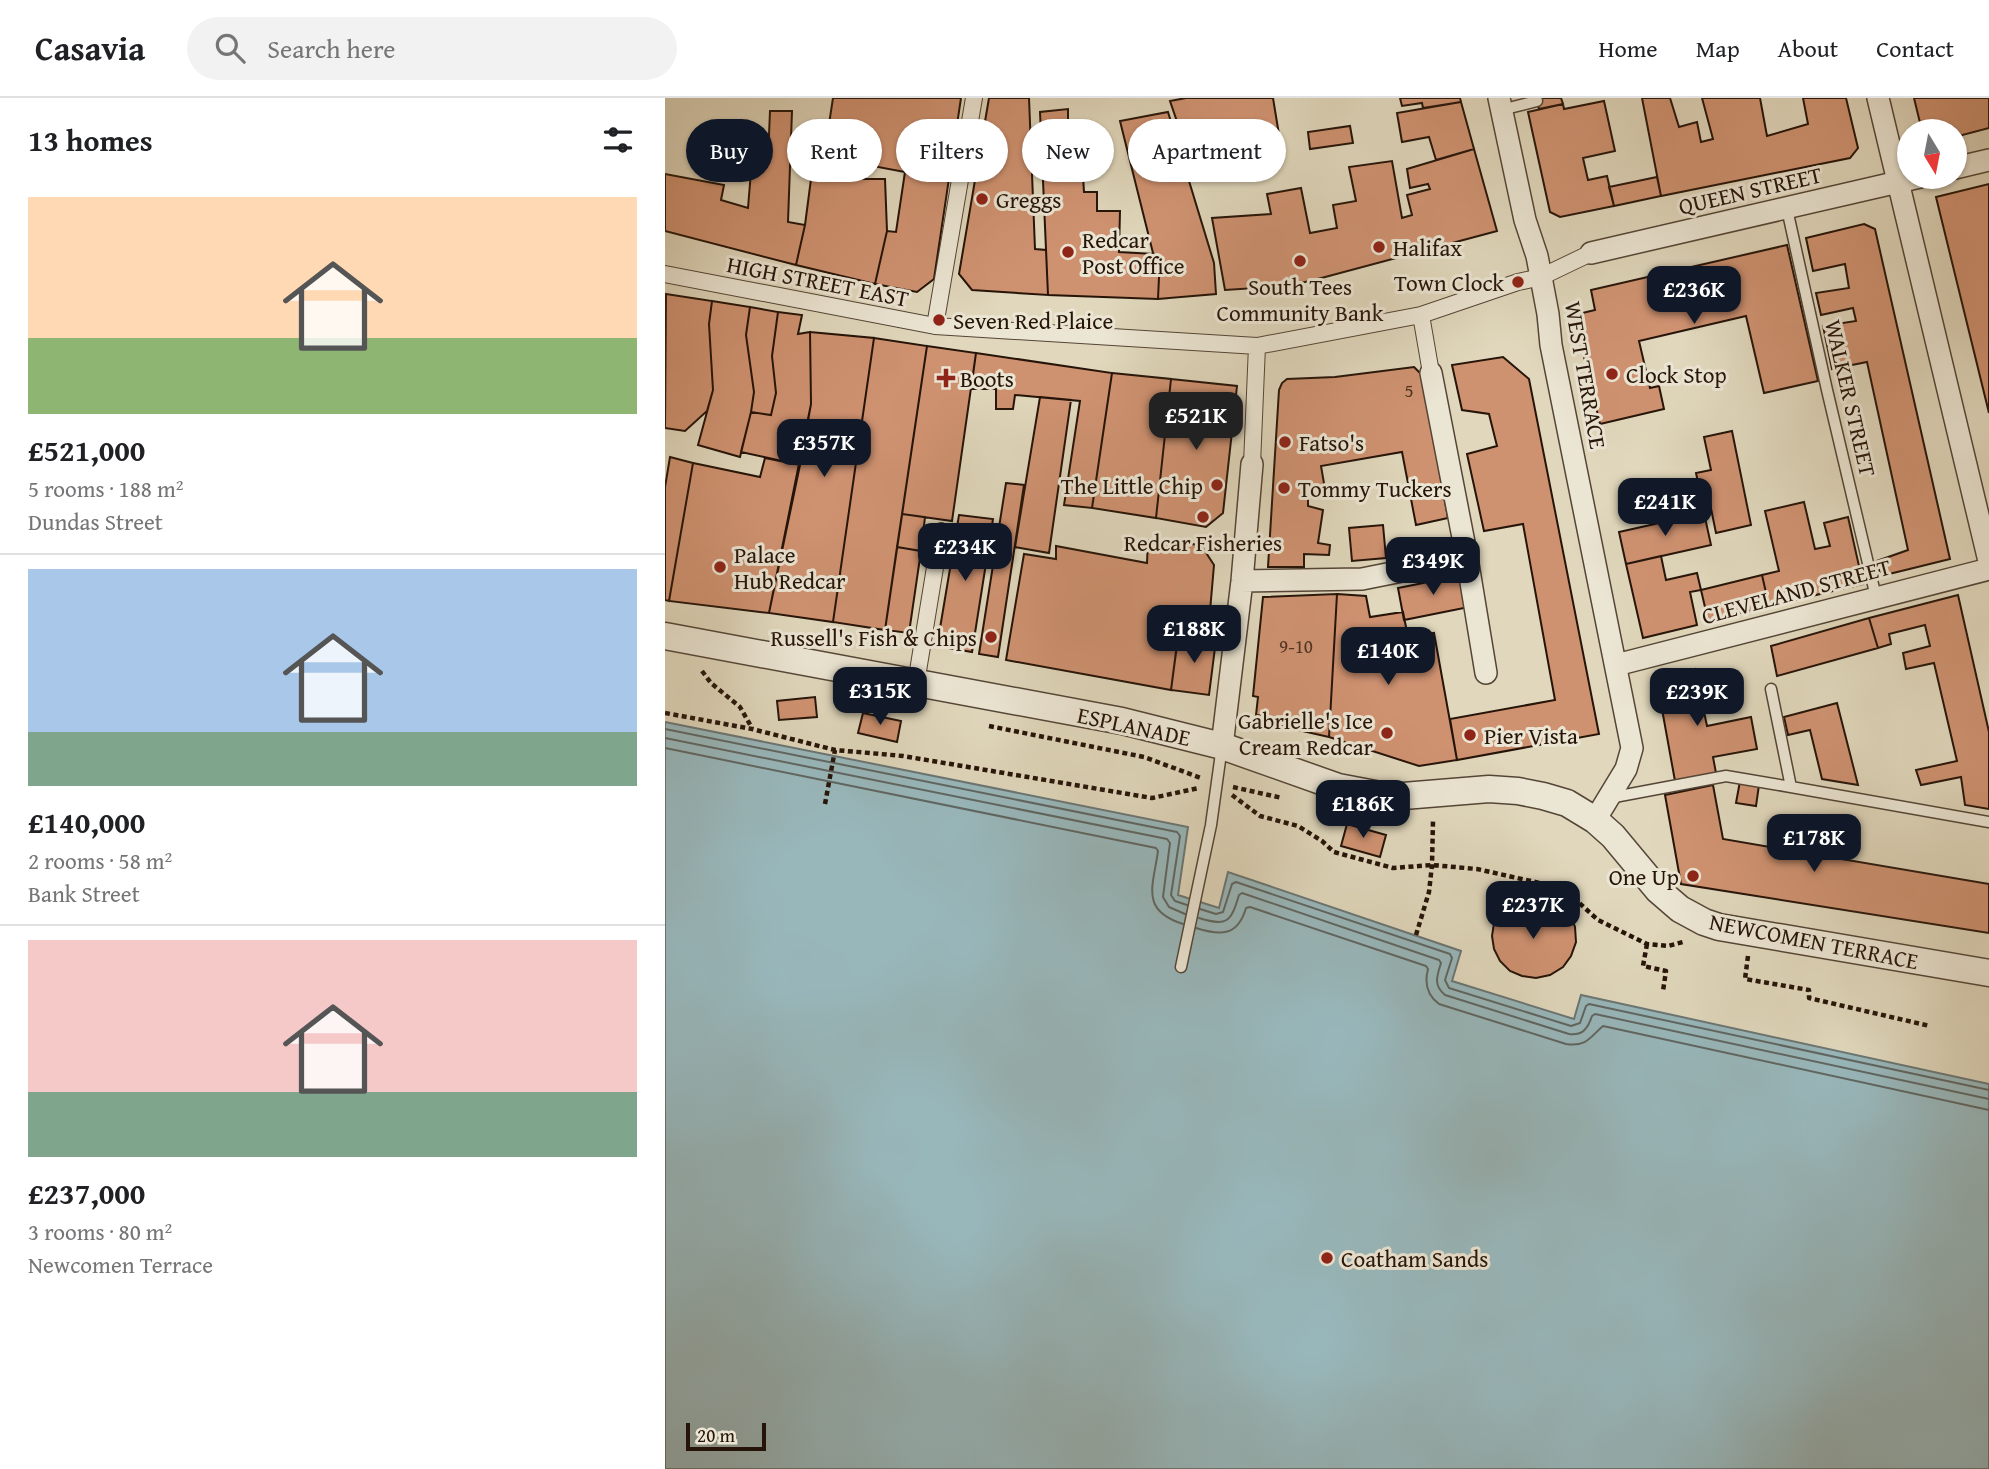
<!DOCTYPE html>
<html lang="en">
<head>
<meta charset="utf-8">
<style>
  :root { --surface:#fff; --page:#f2f2f2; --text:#202124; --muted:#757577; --line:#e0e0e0; --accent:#111827 }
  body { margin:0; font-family:"Gentium Book Plus",serif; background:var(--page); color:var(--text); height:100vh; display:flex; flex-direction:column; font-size:26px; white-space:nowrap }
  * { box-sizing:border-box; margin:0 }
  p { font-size:23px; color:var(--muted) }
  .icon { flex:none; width:38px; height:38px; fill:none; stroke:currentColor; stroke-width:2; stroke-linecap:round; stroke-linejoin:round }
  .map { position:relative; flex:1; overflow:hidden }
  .panel { display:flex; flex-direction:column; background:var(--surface); width:665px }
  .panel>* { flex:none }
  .top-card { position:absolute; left:21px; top:21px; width:665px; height:63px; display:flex; gap:14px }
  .needle { width:46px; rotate:170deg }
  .tools { position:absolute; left:1232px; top:21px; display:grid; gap:14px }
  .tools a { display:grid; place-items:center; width:70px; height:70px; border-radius:50%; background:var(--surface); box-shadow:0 2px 5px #0004; font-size:35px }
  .scale { position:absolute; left:21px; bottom:18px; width:80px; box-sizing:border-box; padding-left:7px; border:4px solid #261409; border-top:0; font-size:19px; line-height:24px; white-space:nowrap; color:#261409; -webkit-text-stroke:5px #ebe5d3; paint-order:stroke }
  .price { position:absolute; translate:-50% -60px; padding:0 16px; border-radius:14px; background:var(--accent); color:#fff; font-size:23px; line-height:46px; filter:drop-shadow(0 2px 4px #0008) }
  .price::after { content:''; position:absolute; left:50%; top:42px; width:21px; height:16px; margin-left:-10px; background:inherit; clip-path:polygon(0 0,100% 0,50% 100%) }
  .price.current { background:#222; color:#fff }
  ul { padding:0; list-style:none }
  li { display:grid; align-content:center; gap:14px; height:371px; padding:0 28px }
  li+li { border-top:2px solid var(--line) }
  li span { display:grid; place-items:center; height:217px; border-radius:0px; color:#555 }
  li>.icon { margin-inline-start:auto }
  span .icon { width:126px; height:126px; fill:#fffc; stroke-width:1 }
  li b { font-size:30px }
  h2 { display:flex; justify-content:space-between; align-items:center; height:84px; padding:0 28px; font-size:30px }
  .tag { padding:0 24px; border-radius:32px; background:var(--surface); box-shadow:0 2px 5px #0004; font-size:24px; line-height:63px }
  .tag.current { background:var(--accent); color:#fff }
  header { display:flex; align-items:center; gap:42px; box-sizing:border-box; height:98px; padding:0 35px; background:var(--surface); border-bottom:2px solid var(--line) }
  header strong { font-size:33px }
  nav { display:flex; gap:38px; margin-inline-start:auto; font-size:24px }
  .search { width:490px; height:63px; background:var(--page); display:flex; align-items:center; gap:18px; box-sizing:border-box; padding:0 24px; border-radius:38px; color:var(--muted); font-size:26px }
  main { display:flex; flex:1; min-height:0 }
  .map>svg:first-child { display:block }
  .water { fill:#98b7bb; stroke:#6a7674; stroke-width:2 }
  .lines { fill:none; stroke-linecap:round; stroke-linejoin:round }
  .shore { stroke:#5f6662; stroke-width:2 }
  .building { fill:#cf9271; stroke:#261409; stroke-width:2 }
  .service-casing { stroke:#544536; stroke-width:13 }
  .pedestrian-casing { stroke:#544536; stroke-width:18 }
  .minor-casing { stroke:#544536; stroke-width:24 }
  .tertiary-casing { stroke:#544536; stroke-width:29 }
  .path { stroke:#261409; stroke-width:4.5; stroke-dasharray:5 3.5; stroke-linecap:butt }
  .service { stroke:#ebe5d3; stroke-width:10 }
  .pedestrian { stroke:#ebe5d3; stroke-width:16 }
  .minor { stroke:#ebe5d3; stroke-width:21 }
  .tertiary { stroke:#ebe5d3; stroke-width:26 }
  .poi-dot { fill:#8f2418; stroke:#ebe5d3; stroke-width:2.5 }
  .labels { text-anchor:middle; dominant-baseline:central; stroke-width:6; stroke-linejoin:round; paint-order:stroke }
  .number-label { font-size:19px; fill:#503423 }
  .street-label { font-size:23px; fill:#261409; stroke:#ebe5d3 }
  .poi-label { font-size:23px; fill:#261409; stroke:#ebe5d3; text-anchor:start }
</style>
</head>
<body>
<header>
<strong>Casavia</strong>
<div class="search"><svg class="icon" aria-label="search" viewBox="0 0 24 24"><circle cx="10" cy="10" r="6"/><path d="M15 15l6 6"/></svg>Search here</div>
<nav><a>Home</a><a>Map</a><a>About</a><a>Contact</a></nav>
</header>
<main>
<section class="panel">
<h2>13 homes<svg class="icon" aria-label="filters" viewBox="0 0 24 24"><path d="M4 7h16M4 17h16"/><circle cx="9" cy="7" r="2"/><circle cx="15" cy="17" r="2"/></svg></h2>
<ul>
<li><span style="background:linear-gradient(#ffd9b3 65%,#8fb573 0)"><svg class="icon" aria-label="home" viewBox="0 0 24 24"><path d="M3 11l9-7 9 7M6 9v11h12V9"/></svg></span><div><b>£521,000</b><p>5 rooms · 188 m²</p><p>Dundas Street</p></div></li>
<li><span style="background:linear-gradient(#a9c7e8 75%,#7fa58c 0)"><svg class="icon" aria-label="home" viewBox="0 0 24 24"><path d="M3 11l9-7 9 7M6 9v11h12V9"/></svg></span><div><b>£140,000</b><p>2 rooms · 58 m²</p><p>Bank Street</p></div></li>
<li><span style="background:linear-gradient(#f6c9c9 70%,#7fa58c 0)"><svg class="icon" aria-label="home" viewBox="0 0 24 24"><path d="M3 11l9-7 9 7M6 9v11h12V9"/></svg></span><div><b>£237,000</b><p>3 rooms · 80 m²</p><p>Newcomen Terrace</p></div></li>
</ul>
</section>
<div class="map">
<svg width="1324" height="1371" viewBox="0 0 1324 1371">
  <rect width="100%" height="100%" fill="#e0d7bc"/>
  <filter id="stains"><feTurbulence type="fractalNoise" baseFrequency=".00286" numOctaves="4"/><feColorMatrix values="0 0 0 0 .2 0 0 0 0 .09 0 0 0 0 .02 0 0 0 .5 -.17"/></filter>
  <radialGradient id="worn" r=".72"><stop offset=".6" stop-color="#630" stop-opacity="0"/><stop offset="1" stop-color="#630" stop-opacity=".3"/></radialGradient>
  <!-- water -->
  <path class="water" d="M 0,624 L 523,729 L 513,797 L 554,810 L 563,774 L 796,853 L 787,883 L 909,921 L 916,897 L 1324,986 L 1324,1371 L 0,1371 Z"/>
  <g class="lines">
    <!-- shore -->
    <path class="shore" d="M 0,631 L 512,734 L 515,738 L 506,797 L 510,803 L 522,807
      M 0,640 L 502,741 L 505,745 L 498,799 L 504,809 L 520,816
      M 0,650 L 491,750 L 493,753 C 488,789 475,812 518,826
      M 535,811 L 551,816 L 558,814 L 567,786 L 571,784 L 785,856 L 787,860 L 780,882 L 784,890 L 906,928 L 915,925 L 921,908 L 924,906 L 1324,992
      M 534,820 C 562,829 566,824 574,797 L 577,795 L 774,862 L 776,865 C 772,878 768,887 780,897 L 904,936 C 918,938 923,930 927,918 L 930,916 L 1324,1001
      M 531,830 C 556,838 573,838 581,810 L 585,809 L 761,868 L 763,871 C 759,886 762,897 774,906 L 901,946 C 922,949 925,939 938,928 L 1324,1012"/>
  </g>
  <!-- building -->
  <path class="building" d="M 168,0 L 296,0 L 269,181 L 252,194 L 210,186 L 222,133 L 231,134 L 240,74 L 181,63 L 182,43 L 162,39 Z
    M 324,0 L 364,0 L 370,151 L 381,152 L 383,197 L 307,192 L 294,176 Z
    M 521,0 L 608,0 L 618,61 L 531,79 L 505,3 Z
    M 735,0 L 795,0 L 796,4 L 758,10 L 757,5 L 737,8 Z
    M 871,0 L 896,0 L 898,6 L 874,11 Z
    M 977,0 L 1005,0 L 1014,29 L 1032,24 L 1036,44 L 1048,41 L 1037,0 L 1095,0 L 1102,38 L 1143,26 L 1138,0 L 1181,0 L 1193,50 L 1185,60 L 996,98 Z
    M 1249,0 L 1324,0 L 1324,30 L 1290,39 L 1290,33 L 1257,33 Z
    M 939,3 L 950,53 L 918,60 L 923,82 L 942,78 L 949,108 L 895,119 L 885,114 L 863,14 L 898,6 L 899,11 Z
    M 796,4 L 809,51 L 771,62 L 764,39 L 737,44 L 732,15 Z
    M 403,11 L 403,79 L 418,78 L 419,94 L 432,94 L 432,113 L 455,113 L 454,154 L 489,156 L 494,179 L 493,201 L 383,197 L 375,14 Z
    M 105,13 L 127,13 L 123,124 L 140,127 L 131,167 L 0,133 L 0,76 L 59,87 L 56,102 L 83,110 L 87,61 L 103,61 Z
    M 503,14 L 549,165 L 551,196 L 493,201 L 494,179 L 455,23 Z
    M 685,28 L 688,45 L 645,51 L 643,34 Z
    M 809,51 L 832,133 L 649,182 L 622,188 L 560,192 L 547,120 L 606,116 L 602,96 L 636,90 L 645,135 L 672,130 L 668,107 L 691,103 L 684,69 L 727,63 L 737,120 L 747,117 L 742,97 L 765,91 L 763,86 L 745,90 L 742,71 Z
    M 992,79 L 996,98 L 949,108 L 944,89 Z
    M 146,81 L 220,81 L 222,133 L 210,186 L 131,167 L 140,127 Z
    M 1324,86 L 1324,315 L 1271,99 Z
    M 1199,126 L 1210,131 L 1285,461 L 1216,478 L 1212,463 L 1243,452 L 1202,264 L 1167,271 L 1158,228 L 1191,223 L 1188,210 L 1156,217 L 1151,195 L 1184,190 L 1180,166 L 1148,173 L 1141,140 Z
    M 1122,147 L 1153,283 L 1099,295 L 1081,218 L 974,243 L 985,290 L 994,288 L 999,311 L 935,326 L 909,217 L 930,212 L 926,192 Z
    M 1,196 L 47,203 L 44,226 L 48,292 L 42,313 L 20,333 L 0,330 Z
    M 47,203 L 85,209 L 81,237 L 89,294 L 86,314 L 75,359 L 33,347 L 48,292 L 44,226 Z
    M 85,209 L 113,214 L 107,258 L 111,295 L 106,317 L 86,314 L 89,294 L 81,237 Z
    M 113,214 L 137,217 L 133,236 L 145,234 L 146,306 L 135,367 L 76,354 L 86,314 L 106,317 L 111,295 L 107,258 Z
    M 145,234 L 209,240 L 168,524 L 104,515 L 146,306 Z
    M 209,240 L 262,248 L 220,532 L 168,524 Z
    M 262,248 L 311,255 L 287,423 L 237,416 Z
    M 311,255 L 447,275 L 427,410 L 399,407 L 415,303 L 350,297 L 348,311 L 331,311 L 331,291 L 306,291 Z
    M 838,259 L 864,281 L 934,636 L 792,662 L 785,621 L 890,602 L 858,426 L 819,433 L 802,356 L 832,348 L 824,316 L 797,312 L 787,267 Z
    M 749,269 L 757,277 L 783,420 L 751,427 L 737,354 L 656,368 L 661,397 L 643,396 L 643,408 L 658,412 L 653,445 L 665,447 L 664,457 L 639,456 L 639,469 L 603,469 L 614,292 L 617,285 L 622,281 L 670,279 Z
    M 447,275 L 506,281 L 491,420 L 427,410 Z
    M 506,281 L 572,288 L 558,415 L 541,429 L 491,420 Z
    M 375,299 L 406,302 L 384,455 L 350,449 Z
    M 1067,333 L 1086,427 L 1051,435 L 1042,391 L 1035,393 L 1031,375 L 1046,372 L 1039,339 Z
    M 5,359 L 28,365 L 4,503 L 0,502 L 0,389 Z
    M 100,360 L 135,367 L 104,515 L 4,503 L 28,365 L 95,379 Z
    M 341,385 L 359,387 L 333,559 L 314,556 Z
    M 1139,404 L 1150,451 L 1165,448 L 1159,425 L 1183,419 L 1198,486 L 1104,508 L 1097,477 L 1114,473 L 1100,413 Z
    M 1039,415 L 1046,447 L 961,466 L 954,434 Z
    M 237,416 L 260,419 L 256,453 L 232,449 Z
    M 294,417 L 328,421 L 307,554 L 272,548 Z
    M 718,427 L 721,460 L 687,463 L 684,430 Z
    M 483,442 L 536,447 L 549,467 L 543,536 L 514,532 L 506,592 L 341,562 L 359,456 L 391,461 L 391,448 L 482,465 Z
    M 232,449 L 256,453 L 244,535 L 220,532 Z
    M 996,458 L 1001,482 L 1032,475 L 1036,492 L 1025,494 L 1032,527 L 978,540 L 961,466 Z
    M 798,477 L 804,509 L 739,522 L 733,490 Z
    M 1097,477 L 1104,508 L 1043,522 L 1036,492 Z
    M 672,496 L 701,498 L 705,519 L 738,514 L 743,539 L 769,535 L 792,662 L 754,668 L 664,639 Z
    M 672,496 L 664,639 L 602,625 L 603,618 L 591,617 L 593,599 L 588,598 L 598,499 Z
    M 1293,497 L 1324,634 L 1324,711 L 1300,707 L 1296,679 L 1256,687 L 1251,672 L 1292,663 L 1269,565 L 1241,571 L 1238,555 L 1265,548 L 1260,527 L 1224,536 L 1226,546 L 1213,550 L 1204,520 Z
    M 1204,520 L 1213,550 L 1112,578 L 1106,548 Z
    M 513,538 L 551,542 L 544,597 L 506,592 Z
    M 1030,571 L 1042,628 L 1086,619 L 1092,651 L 1048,659 L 1051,675 L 1010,683 L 991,578 Z
    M 150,599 L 152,619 L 114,622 L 112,603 Z
    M 1172,605 L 1193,687 L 1157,681 L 1145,632 L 1123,637 L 1119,619 Z
    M 198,615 L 236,623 L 232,644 L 193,635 Z
    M 1075,683 L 1094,687 L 1091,708 L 1071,705 Z
    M 1048,687 L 1058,741 L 1324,786 L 1324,835 L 1016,786 L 1000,697 Z
    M 682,726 L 721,737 L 715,759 L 676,748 Z
    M 840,807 L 855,813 L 866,808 L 878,809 L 887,813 L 894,819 L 905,816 L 910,829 L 911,844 L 906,858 L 898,869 L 885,877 L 871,880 L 857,878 L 845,873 L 835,863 L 829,851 L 827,838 L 829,825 Z"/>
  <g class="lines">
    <defs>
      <path id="service" d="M 836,12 L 872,3
        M 1122,111 L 1162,292 L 1211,499
        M 1106,591 L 1126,689 L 1324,724
        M 944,700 L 1061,678 L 1126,689
        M 516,869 L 546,727 L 557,648"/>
      <path id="pedestrian" d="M 0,176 L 270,228 L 592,248 L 756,217 L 853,184 L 876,179 L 926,155
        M 756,217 L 766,275
        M 270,228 L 309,0
        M 587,366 L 592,248
        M 251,585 L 276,433"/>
      <path id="minor" d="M 834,0 L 860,122 L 872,158 L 883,216 L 886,247 L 967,650 L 961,671 L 930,722
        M 1213,0 L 1324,463
        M 1290,70 L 1324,62
        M 926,155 L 1255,79
        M 766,275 L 802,460 L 821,575
        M 577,483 L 697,481 L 802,460
        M 951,567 L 1324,471
        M 557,648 L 577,483 L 587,366"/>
      <path id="tertiary" d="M 0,538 L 457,623 L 557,648 L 673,689 L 726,699 L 824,691 L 853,693 L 878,698 L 902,705 L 930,722 L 948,738 L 993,792 L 1015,811 L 1039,824 L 1054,829 L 1324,875"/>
    </defs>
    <!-- service casing -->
    <use href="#service" class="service-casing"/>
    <!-- pedestrian casing -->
    <use href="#pedestrian" class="pedestrian-casing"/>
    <!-- minor casing -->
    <use href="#minor" class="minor-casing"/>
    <!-- tertiary casing -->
    <use href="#tertiary" class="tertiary-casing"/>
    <!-- path -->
    <path class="path" d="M 37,573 L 46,585 L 75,609 L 87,630
      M 0,615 L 87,631 L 170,652 L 238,658 L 487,700 L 534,690
      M 324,628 L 479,659 L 536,680
      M 568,689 L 617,700
      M 567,697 L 595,718 L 633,728 L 657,743 L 669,754 L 728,770 L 767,767 L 812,771 L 888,788 L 911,802 L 933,822 L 982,846 L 1003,848 L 1018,844
      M 160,706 L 170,652
      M 751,837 L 764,794 L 767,767 L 768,723 L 769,722
      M 982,846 L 978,868 L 1001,873 L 998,893
      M 1083,858 L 1080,881 L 1144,892 L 1144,900 L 1265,928"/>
    <!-- service -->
    <use href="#service" class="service"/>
    <!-- pedestrian -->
    <use href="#pedestrian" class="pedestrian"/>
    <!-- minor -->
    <use href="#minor" class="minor"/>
    <!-- tertiary -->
    <use href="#tertiary" class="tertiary"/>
  </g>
  <!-- markers -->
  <g class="poi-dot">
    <circle cx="317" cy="101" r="7"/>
    <circle cx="714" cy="149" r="7"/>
    <circle cx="403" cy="154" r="7"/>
    <circle cx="635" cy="163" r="7"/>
    <circle cx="853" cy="184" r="7"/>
    <circle cx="274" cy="222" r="7"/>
    <circle cx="947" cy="276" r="7"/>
    <path d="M277.5 269.5h7v7h7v7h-7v7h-7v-7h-7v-7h7z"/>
    <circle cx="620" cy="344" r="7"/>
    <circle cx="552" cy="387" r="7"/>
    <circle cx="619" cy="390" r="7"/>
    <circle cx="538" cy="419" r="7"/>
    <circle cx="55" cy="469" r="7"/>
    <circle cx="326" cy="539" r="7"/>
    <circle cx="722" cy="635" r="7"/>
    <circle cx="805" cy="637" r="7"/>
    <circle cx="1028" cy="778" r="7"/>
    <circle cx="662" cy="1160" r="7"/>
  </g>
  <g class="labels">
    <!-- number labels -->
    <g class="number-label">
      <text x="744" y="292">5</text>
      <text x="631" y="548">9-10</text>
    </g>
    <!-- street labels -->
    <g class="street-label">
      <text transform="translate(1085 92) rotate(-13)">QUEEN STREET</text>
      <text transform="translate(153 183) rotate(11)">HIGH STREET EAST</text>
      <text transform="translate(921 277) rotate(80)">WEST TERRACE</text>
      <text transform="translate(1186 300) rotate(77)">WALKER STREET</text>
      <text transform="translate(1131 493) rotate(-15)">CLEVELAND STREET</text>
      <text transform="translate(469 628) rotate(12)">ESPLANADE</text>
      <text transform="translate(1149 843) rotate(11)">NEWCOMEN TERRACE</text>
    </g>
    <!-- poi labels -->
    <g class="poi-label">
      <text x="331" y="101">Greggs</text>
      <text x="417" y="141">Redcar<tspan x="417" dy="26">Post Office</tspan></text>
      <text x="728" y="149">Halifax</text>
      <text x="839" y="184" text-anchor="end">Town Clock</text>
      <text x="635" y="188" text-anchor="middle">South Tees<tspan x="635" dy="26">Community Bank</tspan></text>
      <text x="288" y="222">Seven Red Plaice</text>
      <text x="961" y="276">Clock Stop</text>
      <text x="295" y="280">Boots</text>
      <text x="634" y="344">Fatso's</text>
      <text x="538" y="387" text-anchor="end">The Little Chip</text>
      <text x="633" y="390">Tommy Tuckers</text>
      <text x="538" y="444" text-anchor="middle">Redcar Fisheries</text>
      <text x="69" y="456">Palace<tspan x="69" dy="26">Hub Redcar</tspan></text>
      <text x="312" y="539" text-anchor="end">Russell's Fish &amp; Chips</text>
      <text x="708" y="622" text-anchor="end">Gabrielle's Ice<tspan x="708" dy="26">Cream Redcar</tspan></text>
      <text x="819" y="637">Pier Vista</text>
      <text x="1014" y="778" text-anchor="end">One Up</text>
      <text x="676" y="1160">Coatham Sands</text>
    </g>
  </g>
  <rect width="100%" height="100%" filter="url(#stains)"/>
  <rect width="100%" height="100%" fill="url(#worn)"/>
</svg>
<div class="tools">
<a><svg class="needle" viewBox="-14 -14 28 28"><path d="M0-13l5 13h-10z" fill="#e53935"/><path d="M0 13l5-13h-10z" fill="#757577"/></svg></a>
</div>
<div class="scale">20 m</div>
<b class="price" style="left:1029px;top:228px">£236K</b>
<b class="price current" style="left:531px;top:354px">£521K</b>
<b class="price" style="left:159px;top:381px">£357K</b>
<b class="price" style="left:1000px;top:440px">£241K</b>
<b class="price" style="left:300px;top:485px">£234K</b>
<b class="price" style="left:768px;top:499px">£349K</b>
<b class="price" style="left:529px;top:567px">£188K</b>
<b class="price" style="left:723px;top:589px">£140K</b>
<b class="price" style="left:215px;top:629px">£315K</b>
<b class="price" style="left:1032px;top:630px">£239K</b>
<b class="price" style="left:698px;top:742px">£186K</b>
<b class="price" style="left:1149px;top:776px">£178K</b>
<b class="price" style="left:868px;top:843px">£237K</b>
<div class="top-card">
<a class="tag current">Buy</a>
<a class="tag">Rent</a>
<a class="tag">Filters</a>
<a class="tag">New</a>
<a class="tag">Apartment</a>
</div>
</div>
</main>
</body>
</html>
